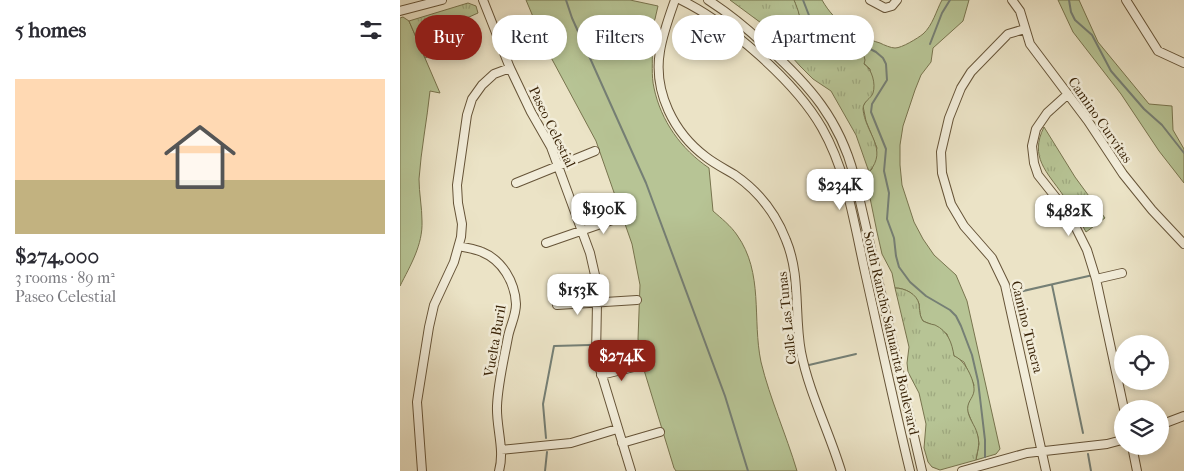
<!DOCTYPE html>
<html lang="en">
<head>
<meta charset="utf-8">
<style>
  :root { --surface:#fff; --page:#f7f7f7; --text:#2b2b33; --muted:#7c7c81; --line:#e1e1e2; --accent:#8f2418 }
  body { margin:0; font-family:"IM FELL French Canon",serif; background:var(--page); color:var(--text); height:100vh; display:flex; flex-direction:column; font-size:19px; white-space:nowrap }
  * { box-sizing:border-box; margin:0 }
  p { font-size:16px; color:var(--muted) }
  .icon { flex:none; width:28px; height:28px; fill:none; stroke:currentColor; stroke-width:2; stroke-linecap:round; stroke-linejoin:round }
  .map { position:relative; flex:1; overflow:hidden }
  .sheet { display:flex; flex-direction:column; background:var(--surface); width:400px }
  .sheet>* { flex:none }
  .banner { position:absolute; left:15px; top:15px; width:475px; height:45px; display:flex; gap:10px }
  .buttons { position:absolute; left:714px; top:335px; display:grid; gap:10px }
  .buttons a { display:grid; place-items:center; width:55px; height:55px; border-radius:50%; background:var(--surface); box-shadow:0 2px 8px #0003; font-size:25px }
  .price { position:absolute; translate:-50% -42px; padding:0 11px; border-radius:10px; background:#fff; color:#222; font-size:16px; line-height:32px; filter:drop-shadow(0 1px 2px #0008) }
  .price::after { content:''; position:absolute; left:50%; top:30px; width:15px; height:11px; margin-left:-8px; background:inherit; clip-path:polygon(0 0,100% 0,50% 100%) }
  .price.active { background:var(--accent); color:#fff }
  ul { padding:0; list-style:none }
  li { display:grid; align-content:center; gap:10px; height:265px; padding:0 15px }
  li+li { border-top:1px solid var(--line) }
  li span { display:grid; place-items:center; height:155px; border-radius:0px; color:#555 }
  li>.icon { margin-inline-start:auto }
  span .icon { width:90px; height:90px; fill:#fffc; stroke-width:1 }
  li b { font-size:21px }
  h2 { display:flex; justify-content:space-between; align-items:center; height:60px; padding:0 15px; font-size:21px }
  .pill { padding:0 18px; border-radius:22px; background:var(--surface); box-shadow:0 2px 8px #0003; font-size:18px; line-height:45px }
  .pill.active { background:var(--accent); color:#fff }
  main { display:flex; flex:1; min-height:0 }
  .map>svg:first-child { display:block }
  .grass { fill:#b7c495; stroke:#78744e }
  .park { fill:url(#park-tufts); stroke:#78744e }
  .lines { fill:none; stroke-linecap:round; stroke-linejoin:round }
  .stream { stroke:#757f75; stroke-width:2 }
  .minor-casing { stroke:#665438; stroke-width:10 }
  .minor { stroke:#f2edda; stroke-width:8 }
  .labels { text-anchor:middle; dominant-baseline:central; stroke-width:5; stroke-linejoin:round; paint-order:stroke }
  .street-label { font-size:14px; fill:#3a2408; stroke:#f2edda }
</style>
</head>
<body>
<main>
<section class="sheet">
<h2>5 homes<svg class="icon" aria-label="filters" viewBox="0 0 24 24"><path d="M4 7h16M4 17h16"/><circle cx="9" cy="7" r="2"/><circle cx="15" cy="17" r="2"/></svg></h2>
<ul>
<li><span style="background:linear-gradient(#ffd9b3 65%,#c2b280 0)"><svg class="icon" aria-label="home" viewBox="0 0 24 24"><path d="M3 11l9-7 9 7M6 9v11h12V9"/></svg></span><div><b>$274,000</b><p>3 rooms · 89 m²</p><p>Paseo Celestial</p></div></li>
</ul>
</section>
<div class="map">
<svg width="784" height="471" viewBox="0 0 784 471">
  <defs>
    <pattern id="park-tufts" width="24" height="20" patternUnits="userSpaceOnUse" patternTransform="scale(1.25)"><rect width="24" height="20" fill="#b7c495"/><path d="M3 7l-1-3M5 7V3M7 7l1-3M15 17l-1-3M17 17v-4M19 17l1-3" fill="none" stroke="#9ea87f"/></pattern>
  </defs>
  <rect width="100%" height="100%" fill="#ebe3c6"/>
  <filter id="stains"><feTurbulence type="fractalNoise" baseFrequency=".004" numOctaves="4"/><feColorMatrix values="0 0 0 0 .2 0 0 0 0 .09 0 0 0 0 .02 0 0 0 .5 -.17"/></filter>
  <radialGradient id="worn" r=".72"><stop offset=".6" stop-color="#630" stop-opacity="0"/><stop offset="1" stop-color="#630" stop-opacity=".3"/></radialGradient>
  <!-- grass -->
  <path class="grass" d="M 126,0 L 230,0 L 258,6 L 255,19 L 247,35 C 248,40 251,44 252,50 C 253,62 251,75 254,88 C 261,121 281,149 309,168 L 313,211 C 321,218 331,226 337,235 C 364,273 352,319 361,362 C 370,399 386,434 397,471 L 276,471 L 274,468 L 240,357 L 238,339 L 240,285 L 232,244 L 196,141 L 147,50 Z
    M 394,0 L 422,0 C 435,23 456,36 480,43 C 484,45 491,48 495,48 C 502,48 518,38 523,34 C 533,25 536,11 542,0 L 569,0 L 563,21 L 533,48 L 531,62 L 521,75 L 515,90 L 503,126 L 500,145 L 500,165 L 502,185 L 514,222 L 523,239 L 534,255 L 556,275 L 567,301 L 600,449 L 596,454 L 576,460 L 579,444 L 578,437 L 567,410 L 568,403 L 574,385 L 564,362 L 554,356 L 547,334 L 535,326 L 523,321 C 519,315 520,310 519,304 C 516,294 505,288 495,288 L 492,273 L 482,254 L 477,232 L 470,198 L 469,172 L 472,169 L 477,148 L 466,121 L 463,106 L 473,90 L 470,69 L 456,56 L 449,45 C 432,41 409,42 396,30 L 400,18 Z
    M 658,0 L 679,0 L 698,42 L 749,104 L 772,106 L 773,130 L 784,149 L 784,183 L 759,151 L 721,94 L 673,32 Z
    M 3,17 L 9,21 L 40,93 L 30,91 C 27,120 21,150 19,179 C 19,193 22,207 22,221 C 23,245 10,266 0,286 L 0,18 Z"/>
  <!-- park -->
  <path class="park" d="M 330,0 L 394,0 C 398,10 403,20 396,29 C 411,45 435,37 450,45 C 454,48 455,52 456,56 L 464,56 L 465,60 L 464,64 C 472,69 476,84 473,93 C 471,99 463,101 463,109 C 465,133 489,149 469,172 L 456,135 L 431,91 L 413,79 L 400,66 L 391,56 L 376,34 Z
    M 68,3 L 76,6 L 78,13 L 49,26 L 57,45 L 25,58 L 9,21 Z
    M 644,127 L 675,177 L 705,218 L 686,232 C 679,219 672,207 663,195 C 647,172 629,157 644,127 Z
    M 495,288 C 505,288 517,294 519,304 C 520,310 519,315 523,321 C 527,323 530,324 535,325 C 548,331 552,343 554,356 C 564,359 575,380 574,391 C 573,399 566,402 568,412 C 570,421 577,428 578,437 C 580,445 577,452 576,460 L 540,470 L 532,467 L 528,462 L 524,448 L 526,424 L 519,393 L 508,372 L 507,363 L 509,347 Z"/>
  <g class="lines">
    <!-- stream -->
    <path class="stream" d="M 166,0 L 172,18 L 246,183 L 325,396 L 348,471
      M 403,0 L 410,18 L 418,29 L 445,36 L 476,52 L 483,58 L 486,64 L 487,80 L 472,104 L 471,112 L 486,149 L 484,171 L 489,193 L 487,219 L 494,238 L 496,256 L 499,267 L 510,282 L 526,296 L 550,310 L 556,316 L 561,326 L 572,355 L 578,381 L 585,440 L 585,457
      M 669,0 L 671,12 L 675,20 L 692,35 L 711,71 L 744,109 L 762,125 L 784,153
      M 530,44 L 542,13 L 550,0
      M 652,285 L 683,433
      M 610,294 L 693,275
      M 409,365 L 456,354
      M 146,438 L 143,404 L 154,346 L 190,345
      M 688,454 L 691,471
      M 145,471 L 147,452"/>
    <defs>
      <path id="minor" d="M 83,0 L 110,68 L 131,112 L 151,147 L 190,253 L 195,275 L 197,303 L 196,356 L 231,471
        M 275,0 C 269,17 263,33 260,51 C 253,92 274,133 306,157 C 315,164 325,169 335,175 C 358,191 376,214 386,240 C 401,276 394,314 401,352 C 409,393 429,431 441,471
        M 281,0 C 328,23 396,82 422,128 C 447,172 454,223 465,272 C 480,339 494,405 510,471
        M 308,0 C 330,14 349,30 368,48 C 410,86 439,119 454,175 L 522,471
        M 470,0 L 485,8 L 492,6 L 497,0
        M 612,0 L 620,11 L 630,44 L 688,121 L 723,174 L 752,210 L 784,244
        M 726,0 L 758,51 L 784,63
        M 0,11 L 42,0
        M 625,29 L 608,34 L 571,72 L 561,88 L 549,118 L 541,152 L 542,173 L 551,204 L 564,226 L 592,258 L 605,285 L 646,471
        M 668,94 L 647,113 L 636,129 L 632,146 L 634,163 L 638,175 L 669,214 L 687,250 L 696,279 L 724,409
        M 116,183 L 195,151
        M 146,243 L 218,218
        M 59,246 C 66,248 75,249 82,252 C 102,260 115,282 116,304 C 116,316 110,326 108,337 C 104,359 98,383 97,406 C 96,427 105,450 99,471
        M 696,279 L 722,273
        M 157,305 L 237,300
        M 201,375 L 238,366
        M 760,425 L 784,416
        M 222,443 L 260,432
        M 732,446 L 737,471
        M 101,450 L 171,443 L 217,429
        M 22,471 L 17,402 L 29,327 L 34,305 L 54,262 L 61,237 L 62,224 L 58,203 L 57,185 L 67,115 L 72,99 L 82,85 L 94,74 L 110,68
        M 562,471 L 627,453 L 707,444 L 722,440"/>
    </defs>
    <!-- minor casing -->
    <use href="#minor" class="minor-casing"/>
    <!-- minor -->
    <use href="#minor" class="minor"/>
  </g>
  <g class="labels">
    <!-- street labels -->
    <g class="street-label">
      <text transform="translate(700 120) rotate(55)">Camino Curvitas</text>
      <text transform="translate(152 127) rotate(64)">Paseo Celestial</text>
      <text transform="translate(387 318) rotate(-96)">Calle Las Tunas</text>
      <text transform="translate(627 327) rotate(76)">Camino Tunera</text>
      <text transform="translate(491 333) rotate(77)">South Rancho Sahuarita Boulevard</text>
      <text transform="translate(95 341) rotate(-80)">Vuelta Buril</text>
    </g>
  </g>
  <rect width="100%" height="100%" filter="url(#stains)"/>
  <rect width="100%" height="100%" fill="url(#worn)"/>
</svg>
<div class="buttons">
<a><svg class="icon" aria-label="locate" viewBox="0 0 24 24"><circle cx="12" cy="12" r="6"/><path d="M12 2v4M12 18v4M2 12h4M18 12h4"/></svg></a>
<a><svg class="icon" aria-label="layers" viewBox="0 0 24 24"><path d="M12 4l9 5-9 5-9-5zM3 14l9 5 9-5"/></svg></a>
</div>
<b class="price" style="left:440px;top:211px">$234K</b>
<b class="price" style="left:204px;top:235px">$190K</b>
<b class="price" style="left:669px;top:237px">$482K</b>
<b class="price" style="left:178px;top:316px">$153K</b>
<b class="price active" style="left:222px;top:382px">$274K</b>
<div class="banner">
<a class="pill active">Buy</a>
<a class="pill">Rent</a>
<a class="pill">Filters</a>
<a class="pill">New</a>
<a class="pill">Apartment</a>
</div>
</div>
</main>
</body>
</html>
